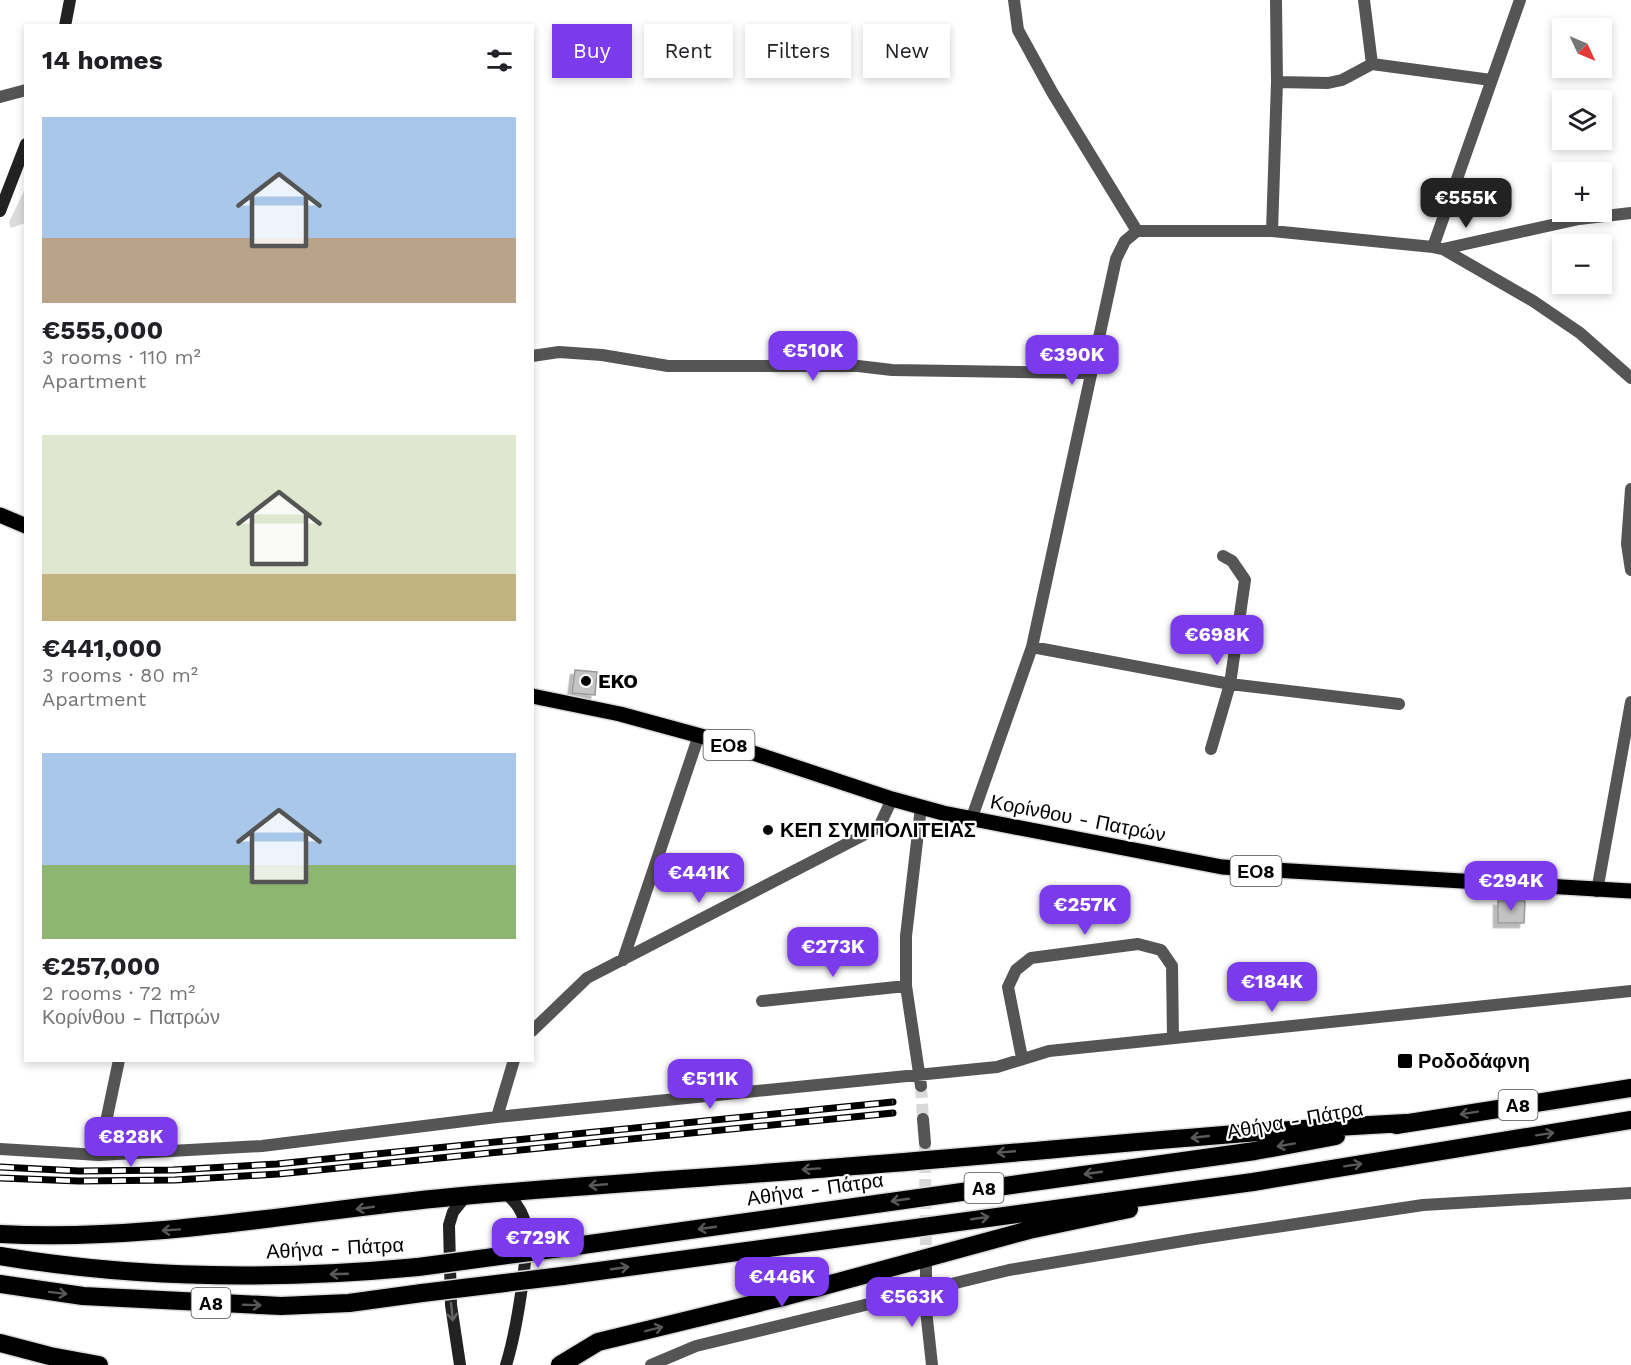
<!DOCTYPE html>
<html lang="en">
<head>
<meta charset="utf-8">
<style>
  :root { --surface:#fff; --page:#f6f6f6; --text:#202124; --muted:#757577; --accent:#7c3aed }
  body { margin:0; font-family:"Work Sans",sans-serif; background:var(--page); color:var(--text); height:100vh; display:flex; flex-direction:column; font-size:22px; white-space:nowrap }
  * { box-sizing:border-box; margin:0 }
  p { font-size:20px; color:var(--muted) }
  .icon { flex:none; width:33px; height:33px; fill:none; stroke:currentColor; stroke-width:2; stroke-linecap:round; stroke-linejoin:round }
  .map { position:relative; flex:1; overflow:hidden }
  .sheet { position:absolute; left:24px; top:24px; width:510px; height:1038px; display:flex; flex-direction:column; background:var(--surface); border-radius:0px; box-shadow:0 3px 9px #0003 }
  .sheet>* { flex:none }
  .banner { position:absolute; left:552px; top:24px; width:570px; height:54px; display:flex; gap:12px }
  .needle { width:39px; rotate:134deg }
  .fabs { position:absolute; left:1552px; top:18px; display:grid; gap:12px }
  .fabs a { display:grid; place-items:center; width:60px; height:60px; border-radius:0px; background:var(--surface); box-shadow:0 3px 9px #0003; font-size:30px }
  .price { position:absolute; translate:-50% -51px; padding:0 14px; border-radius:12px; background:var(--accent); color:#fff; font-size:20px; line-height:39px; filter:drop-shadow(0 2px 3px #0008) }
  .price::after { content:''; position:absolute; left:50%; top:36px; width:18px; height:14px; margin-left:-9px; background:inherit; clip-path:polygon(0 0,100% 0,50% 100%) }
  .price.current { background:#222; color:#fff }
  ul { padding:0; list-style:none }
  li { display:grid; align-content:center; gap:12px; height:318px; padding:0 18px }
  li span { display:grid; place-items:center; height:186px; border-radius:0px; color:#555 }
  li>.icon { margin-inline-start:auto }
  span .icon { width:108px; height:108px; fill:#fffc; stroke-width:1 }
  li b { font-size:26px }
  h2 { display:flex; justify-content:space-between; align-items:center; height:72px; padding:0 18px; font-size:26px }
  .chip { padding:0 21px; border-radius:0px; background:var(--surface); box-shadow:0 3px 9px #0003; font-size:21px; line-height:54px }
  .chip.current { background:var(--accent); color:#fff }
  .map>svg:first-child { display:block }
  .green { fill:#dcdcdc }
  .building { fill:#c4c4c4; stroke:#999; stroke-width:1.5; filter:url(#shadow) }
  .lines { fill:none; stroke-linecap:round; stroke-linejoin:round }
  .street-tunnel { stroke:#d9d9d9; stroke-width:12; stroke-dasharray:12 6; stroke-linecap:butt }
  .primary-casing { stroke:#dbdbdb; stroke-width:18 }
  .highway-casing { stroke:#dbdbdb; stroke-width:21 }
  .street { stroke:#555; stroke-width:12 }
  .secondary { stroke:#222; stroke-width:12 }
  .primary { stroke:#000; stroke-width:15 }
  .highway { stroke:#000; stroke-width:18 }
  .rail-casing { stroke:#000; stroke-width:7 }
  .rail { stroke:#fff; stroke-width:4.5; stroke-dasharray:14; stroke-linecap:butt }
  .highway-bridge-casing { stroke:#dbdbdb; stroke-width:21; stroke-linecap:butt }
  .highway-bridge { stroke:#000; stroke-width:18 }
  .oneway { stroke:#595959 }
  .oneway2 { stroke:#646464 }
  .poi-dot { fill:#000; stroke:#fff; stroke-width:2 }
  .labels { text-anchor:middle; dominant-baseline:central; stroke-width:4.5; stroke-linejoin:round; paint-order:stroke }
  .shield { fill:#fff; stroke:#4c4c4c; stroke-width:1.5 }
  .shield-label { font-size:18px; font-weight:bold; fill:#000 }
  .poi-label { font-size:20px; font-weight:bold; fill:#000; stroke:#fff; text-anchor:start }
  .street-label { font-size:20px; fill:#000; stroke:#fff }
</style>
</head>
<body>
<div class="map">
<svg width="1631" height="1365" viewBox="0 0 1631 1365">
  <defs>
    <filter id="shadow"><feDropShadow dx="-4.5" dy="4.5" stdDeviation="0" flood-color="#0004"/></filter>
  </defs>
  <rect width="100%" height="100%" fill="#fff"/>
  <!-- green -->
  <path class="green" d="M 25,163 L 25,223 L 11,228 L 9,222 L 24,191 Z"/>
  <!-- building -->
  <path class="building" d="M 575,670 L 597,672 L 595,695 L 572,693 Z
    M 1498,901 L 1525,901 L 1524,923 L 1498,923 Z"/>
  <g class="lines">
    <!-- street-tunnel -->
    <path class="street-tunnel" d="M 921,1086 L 923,1119
      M 925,1143 L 926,1264"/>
    <defs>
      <path id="primary" d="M 0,515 L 26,526
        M 532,696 L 620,714 L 708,738 L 892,799 L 943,813 L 1222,867 L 1631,891"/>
      <path id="highway" d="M 1396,1125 L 1631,1088
        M 0,1234 C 152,1242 301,1211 452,1197 C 586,1185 720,1177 854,1166 C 1038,1152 1222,1132 1406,1123
        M 561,1248 L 1255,1151 L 1336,1136
        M 0,1256 C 137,1279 281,1280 418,1267
        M 562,1276 L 1253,1182 L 1631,1120
        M 0,1284 L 83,1296 L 281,1306 L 349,1303 L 422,1293
        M 0,1343 L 50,1356 L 99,1365
        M 560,1365 L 598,1342 L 783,1297 L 1029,1230 L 1129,1209"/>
    </defs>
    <!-- primary casing -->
    <use href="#primary" class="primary-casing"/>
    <!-- highway casing -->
    <use href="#highway" class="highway-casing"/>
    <!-- street -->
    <path class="street" d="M 1014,0 L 1018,30 L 1052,92 L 1137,231
      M 1276,0 L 1277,82 L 1328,83 L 1342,80 L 1372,64 L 1491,80
      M 1364,0 L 1372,64
      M 1520,0 L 1433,247 L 1443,249 L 1579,219 L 1631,213
      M 0,97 L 26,90
      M 1272,231 L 1433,247
      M 1443,249 L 1533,301 L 1580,333 L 1631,378
      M 532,356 L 559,352 L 602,355 L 668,366 L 858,366 L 892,370 L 1090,373
      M 1631,489 L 1627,544 L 1631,570
      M 1032,647 L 1230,684 L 1399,704
      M 1211,749 L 1230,684 L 1245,580 L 1232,561 L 1223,556
      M 971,820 L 1032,647 L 1116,259 L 1125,241 L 1137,231 L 1272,231 L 1277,82
      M 1597,891 L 1631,702
      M 623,960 L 699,735
      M 762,1001 L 906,986
      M 532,1031 L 587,978 L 879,827 L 892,799
      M 1022,1058 L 1008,987 L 1016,970 L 1031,958 L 1138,944 L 1161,950 L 1172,966 L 1173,1038
      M 921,1086 L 906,986 L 906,936 L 921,807
      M 497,1117 L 997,1067 L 1049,1051 L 1631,991
      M 923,1119 L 925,1143
      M 0,1149 L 99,1155 L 262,1146 L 497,1117 L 514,1060
      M 99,1155 L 119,1060
      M 926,1264 L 926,1310 L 932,1365
      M 651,1365 L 696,1346 L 1009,1270 L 1195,1239 L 1423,1205 L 1631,1193"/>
    <!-- secondary -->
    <path class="secondary" d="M 65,26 L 70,0
      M 0,211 L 26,144
      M 505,1193 C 514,1200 520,1207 524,1219 C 532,1245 515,1337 506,1365
      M 460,1365 L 451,1305 L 449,1225 L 453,1212 L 466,1196"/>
    <!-- primary -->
    <use href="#primary" class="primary"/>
    <!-- highway -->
    <use href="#highway" class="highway"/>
    <defs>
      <path id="rail" d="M 0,1167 L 79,1171 L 173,1170 L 277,1164 L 893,1102
        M 0,1178 L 79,1181 L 175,1180 L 278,1174 L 893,1113"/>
    </defs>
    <!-- rail casing -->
    <use href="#rail" class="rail-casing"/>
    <!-- rail -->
    <use href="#rail" class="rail"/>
    <defs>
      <path id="highway-bridge" d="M 418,1267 L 561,1248
        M 422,1293 L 562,1276"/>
    </defs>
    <!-- highway-bridge casing -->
    <use href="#highway-bridge" class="highway-bridge-casing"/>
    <!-- highway-bridge -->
    <use href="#highway-bridge" class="highway-bridge"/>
  </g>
  <!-- one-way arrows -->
  <defs><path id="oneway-shaft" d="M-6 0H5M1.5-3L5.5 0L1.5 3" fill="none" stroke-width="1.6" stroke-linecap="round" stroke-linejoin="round" transform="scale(1.5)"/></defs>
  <g class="oneway">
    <use href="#oneway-shaft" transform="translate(1469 1113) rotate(171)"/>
    <use href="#oneway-shaft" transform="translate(1545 1134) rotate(-9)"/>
    <use href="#oneway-shaft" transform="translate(1200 1137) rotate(174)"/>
    <use href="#oneway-shaft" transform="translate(1286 1145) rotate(170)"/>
    <use href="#oneway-shaft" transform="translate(1006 1152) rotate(175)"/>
    <use href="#oneway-shaft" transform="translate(1353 1165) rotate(-9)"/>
    <use href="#oneway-shaft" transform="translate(811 1169) rotate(176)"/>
    <use href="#oneway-shaft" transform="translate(1093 1173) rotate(172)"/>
    <use href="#oneway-shaft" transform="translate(598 1185) rotate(175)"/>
    <use href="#oneway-shaft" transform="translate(900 1200) rotate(172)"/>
    <use href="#oneway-shaft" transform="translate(365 1208) rotate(172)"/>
    <use href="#oneway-shaft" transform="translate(980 1218) rotate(-8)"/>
    <use href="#oneway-shaft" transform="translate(707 1228) rotate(172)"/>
    <use href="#oneway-shaft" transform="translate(171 1230) rotate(176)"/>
    <use href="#oneway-shaft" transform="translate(620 1268) rotate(-8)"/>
    <use href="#oneway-shaft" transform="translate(339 1274) rotate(178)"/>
    <use href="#oneway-shaft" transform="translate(58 1293) rotate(7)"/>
    <use href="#oneway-shaft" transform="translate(252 1305) rotate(2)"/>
    <use href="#oneway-shaft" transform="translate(654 1329) rotate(-14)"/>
  </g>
  <use class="oneway2" href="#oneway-shaft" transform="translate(452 1312) rotate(84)"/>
  <!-- markers -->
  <g class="poi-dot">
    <circle cx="586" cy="681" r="6"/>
    <circle cx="768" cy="830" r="6"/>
    <rect x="1397" y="1053" width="16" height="16" rx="3"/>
  </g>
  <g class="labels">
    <!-- shield labels -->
    <g class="shield">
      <rect x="703.5" y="730" width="51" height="30" rx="4.5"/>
      <rect x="1230.5" y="856" width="51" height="30" rx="4.5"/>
      <rect x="1498.5" y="1090" width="39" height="30" rx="4.5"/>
      <rect x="964.5" y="1173" width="39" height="30" rx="4.5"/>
      <rect x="191.5" y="1288" width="39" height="30" rx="4.5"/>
    </g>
    <g class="shield-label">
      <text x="729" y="745">ΕΟ8</text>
      <text x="1256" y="871">ΕΟ8</text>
      <text x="1518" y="1105">Α8</text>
      <text x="984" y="1188">Α8</text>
      <text x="211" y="1303">Α8</text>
    </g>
    <!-- poi labels -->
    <g class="poi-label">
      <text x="598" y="681">EKO</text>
      <text x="780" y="830">ΚΕΠ ΣΥΜΠΟΛΙΤΕΙΑΣ</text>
      <text x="1418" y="1061">Ροδοδάφνη</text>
    </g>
    <!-- street labels -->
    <g class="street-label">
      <text transform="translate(1078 818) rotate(11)">Κορίνθου - Πατρών</text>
      <text transform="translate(1295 1120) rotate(-10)">Αθήνα - Πάτρα</text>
      <text transform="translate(815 1189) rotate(-8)">Αθήνα - Πάτρα</text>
      <text transform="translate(335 1248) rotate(-3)">Αθήνα - Πάτρα</text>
    </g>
  </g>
</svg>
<div class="fabs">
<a><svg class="needle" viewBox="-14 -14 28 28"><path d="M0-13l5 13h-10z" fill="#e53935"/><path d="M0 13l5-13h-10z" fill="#757577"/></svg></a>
<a><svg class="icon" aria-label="layers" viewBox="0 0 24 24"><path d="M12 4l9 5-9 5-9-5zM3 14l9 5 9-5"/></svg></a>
<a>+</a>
<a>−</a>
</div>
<b class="price current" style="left:1466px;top:229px">€555K</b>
<b class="price" style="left:813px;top:382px">€510K</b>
<b class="price" style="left:1072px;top:386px">€390K</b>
<b class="price" style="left:1217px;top:666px">€698K</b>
<b class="price" style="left:699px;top:904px">€441K</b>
<b class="price" style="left:1511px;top:912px">€294K</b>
<b class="price" style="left:1085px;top:936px">€257K</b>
<b class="price" style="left:833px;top:978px">€273K</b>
<b class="price" style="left:1272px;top:1013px">€184K</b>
<b class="price" style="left:710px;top:1110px">€511K</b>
<b class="price" style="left:131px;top:1168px">€828K</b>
<b class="price" style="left:538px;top:1269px">€729K</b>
<b class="price" style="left:782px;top:1308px">€446K</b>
<b class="price" style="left:912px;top:1328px">€563K</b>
<div class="banner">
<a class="chip current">Buy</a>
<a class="chip">Rent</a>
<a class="chip">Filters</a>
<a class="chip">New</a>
</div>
<section class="sheet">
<h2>14 homes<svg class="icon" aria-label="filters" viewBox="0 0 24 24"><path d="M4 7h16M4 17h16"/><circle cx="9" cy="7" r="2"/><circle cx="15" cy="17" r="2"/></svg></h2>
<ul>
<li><span style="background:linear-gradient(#a9c7e8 65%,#b9a48a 0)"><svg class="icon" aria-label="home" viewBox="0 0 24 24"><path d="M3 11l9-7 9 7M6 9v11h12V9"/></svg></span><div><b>€555,000</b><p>3 rooms · 110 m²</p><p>Apartment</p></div></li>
<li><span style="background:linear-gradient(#dfe7d0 75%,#c2b280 0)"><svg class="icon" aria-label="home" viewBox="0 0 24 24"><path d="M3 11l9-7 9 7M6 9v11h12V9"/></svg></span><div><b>€441,000</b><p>3 rooms · 80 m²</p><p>Apartment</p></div></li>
<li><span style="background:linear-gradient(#a9c7e8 60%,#8fb573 0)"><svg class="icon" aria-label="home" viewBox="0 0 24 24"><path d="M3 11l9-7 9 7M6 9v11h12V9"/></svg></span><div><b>€257,000</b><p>2 rooms · 72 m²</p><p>Κορίνθου - Πατρών</p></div></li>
</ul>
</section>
</div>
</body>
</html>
